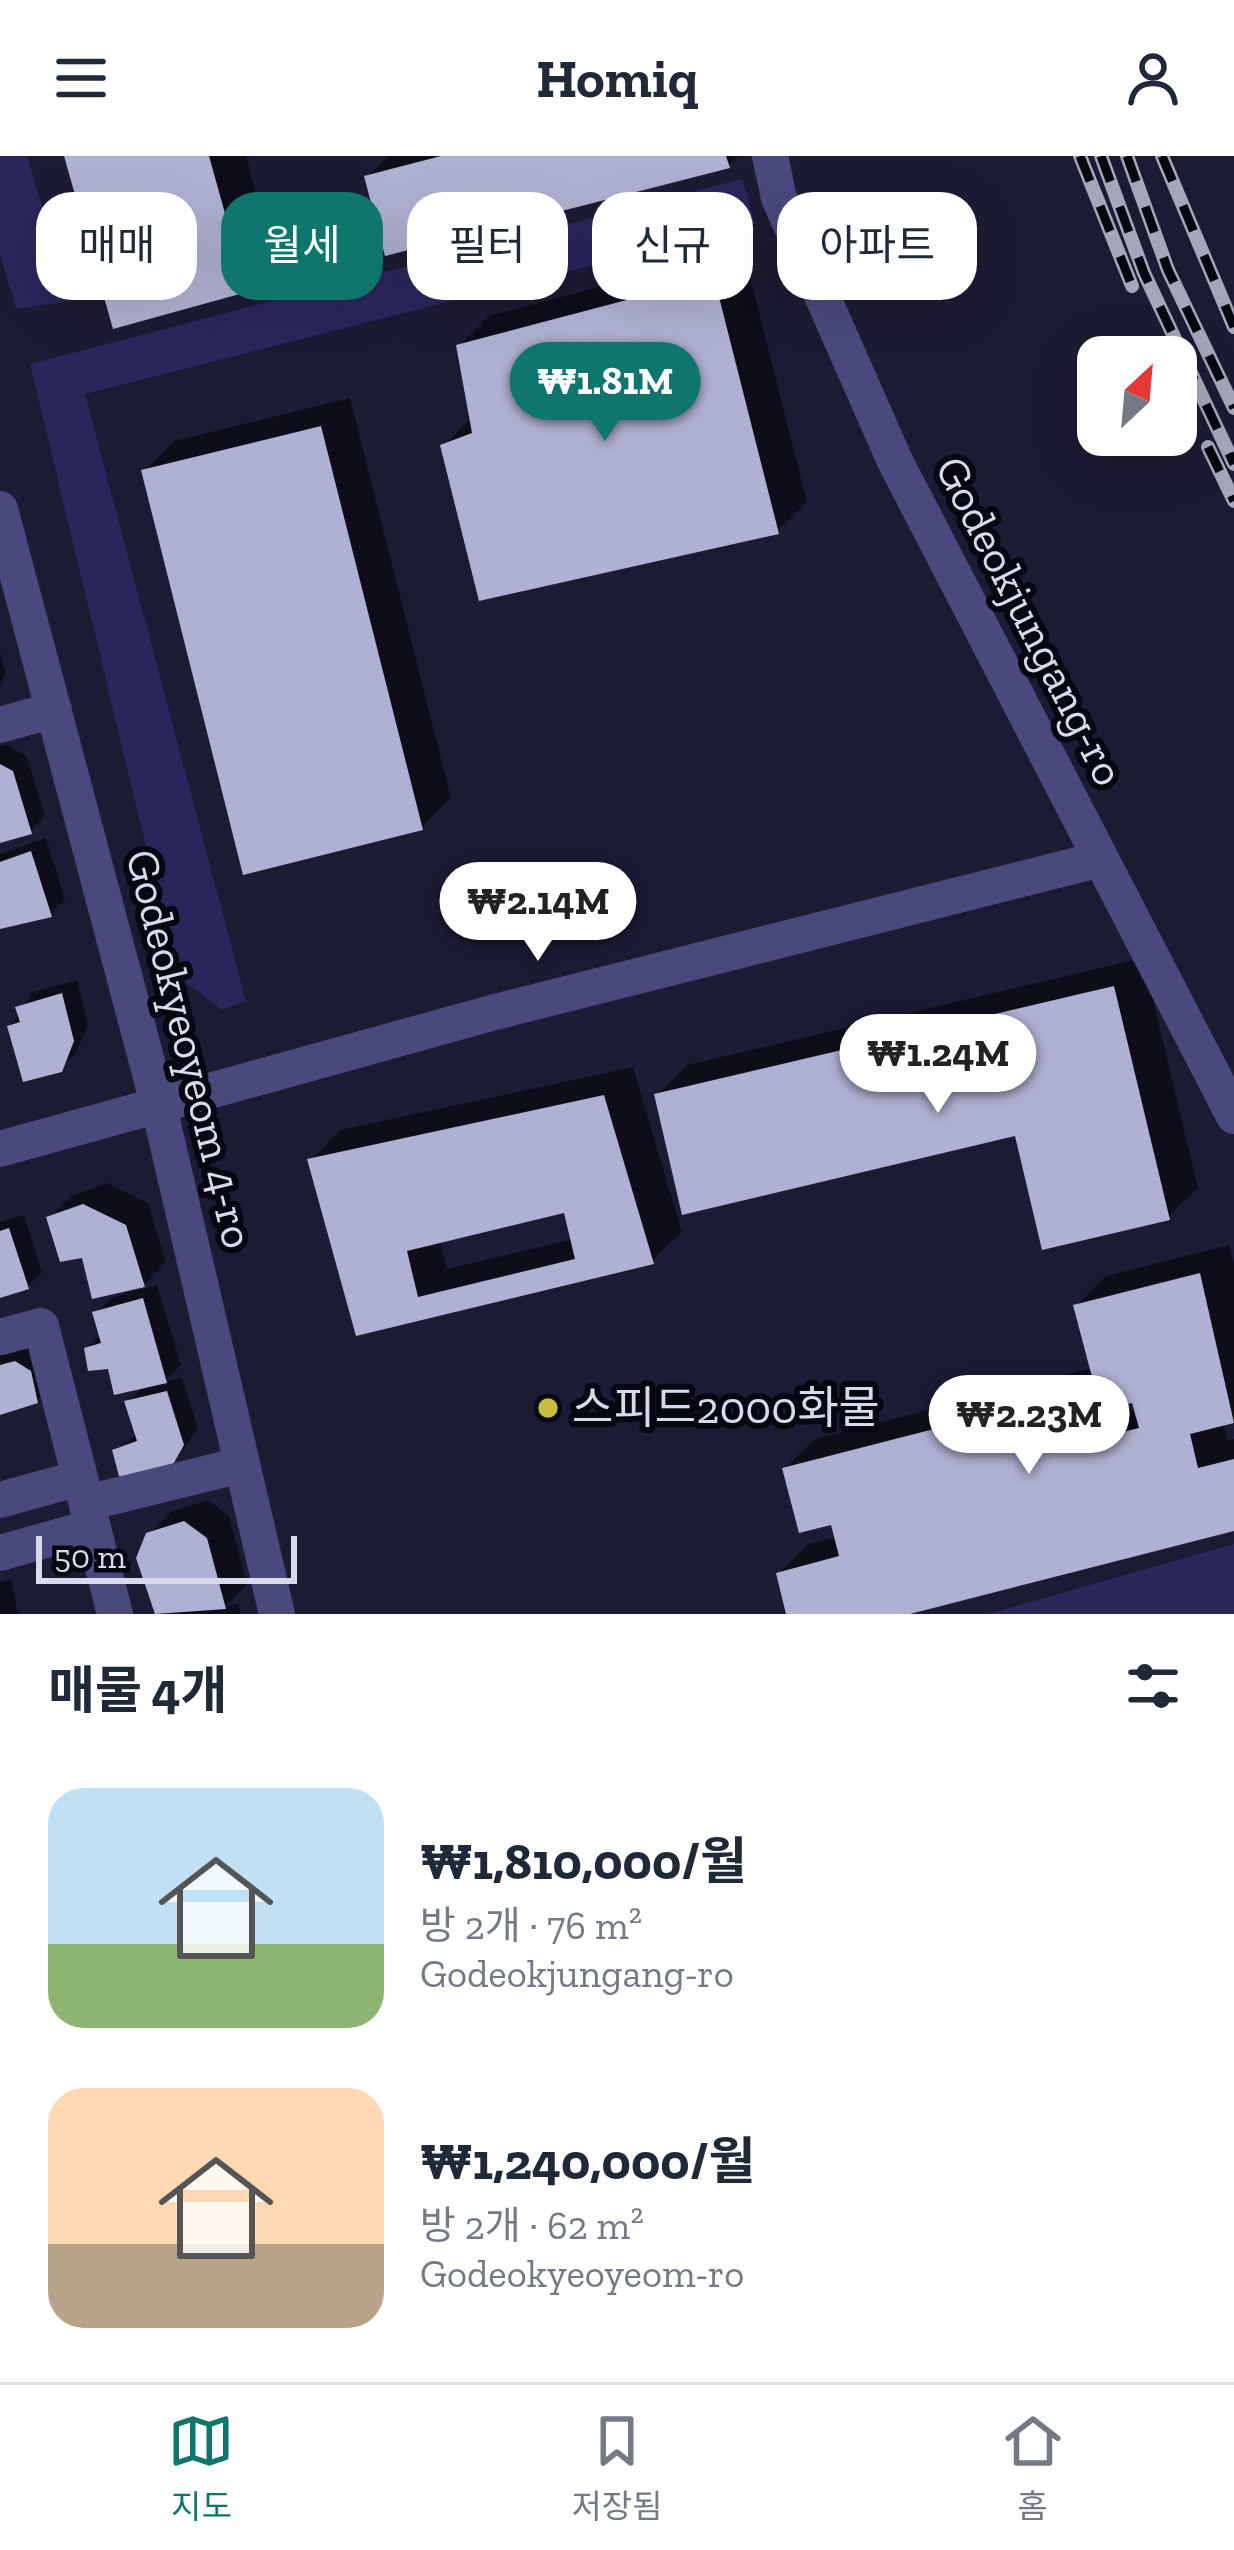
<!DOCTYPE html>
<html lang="ko">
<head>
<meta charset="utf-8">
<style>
  :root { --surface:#fff; --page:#f6f6f7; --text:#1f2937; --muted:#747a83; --line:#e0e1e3; --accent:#0f766e }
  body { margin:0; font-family:"Zilla Slab","Noto Sans KR",serif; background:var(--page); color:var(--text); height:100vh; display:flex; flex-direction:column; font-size:45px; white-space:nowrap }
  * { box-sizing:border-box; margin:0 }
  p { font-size:39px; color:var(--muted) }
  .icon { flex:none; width:66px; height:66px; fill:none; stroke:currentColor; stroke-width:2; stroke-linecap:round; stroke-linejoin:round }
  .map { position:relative; height:1458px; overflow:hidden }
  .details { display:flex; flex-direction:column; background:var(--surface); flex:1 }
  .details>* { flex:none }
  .top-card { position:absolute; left:36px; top:36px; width:1164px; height:108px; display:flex; gap:24px }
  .needle { width:78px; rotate:26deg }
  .buttons { position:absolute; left:1077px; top:180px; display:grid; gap:24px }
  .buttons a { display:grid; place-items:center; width:120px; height:120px; border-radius:24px; background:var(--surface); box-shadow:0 12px 48px #0002; font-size:60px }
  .scale { position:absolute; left:36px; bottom:30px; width:261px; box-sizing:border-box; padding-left:12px; border:6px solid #d8d9ea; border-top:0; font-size:33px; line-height:42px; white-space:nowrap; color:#d8d9ea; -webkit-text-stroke:9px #070712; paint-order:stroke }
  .price { position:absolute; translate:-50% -102px; padding:0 27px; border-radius:42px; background:#fff; color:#222; font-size:39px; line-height:78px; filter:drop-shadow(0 3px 6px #0008) }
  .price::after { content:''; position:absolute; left:50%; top:72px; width:36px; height:27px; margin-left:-18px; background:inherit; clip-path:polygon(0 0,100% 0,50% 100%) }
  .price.on { background:var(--accent); color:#fff }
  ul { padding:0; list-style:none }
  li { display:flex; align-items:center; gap:36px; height:300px; padding:0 48px }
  li span { display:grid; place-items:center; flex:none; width:336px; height:240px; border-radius:36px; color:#555 }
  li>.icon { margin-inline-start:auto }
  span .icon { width:144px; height:144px; fill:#fffc; stroke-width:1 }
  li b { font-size:51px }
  h2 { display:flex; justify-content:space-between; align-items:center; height:144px; padding:0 48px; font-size:51px }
  .chip { padding:0 42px; border-radius:36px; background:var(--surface); box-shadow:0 12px 48px #0002; font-size:42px; line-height:108px }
  .chip.on { background:var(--accent); color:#fff }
  header { display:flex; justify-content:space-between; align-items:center; height:156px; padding:0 48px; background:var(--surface); font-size:54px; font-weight:800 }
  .tab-bar { display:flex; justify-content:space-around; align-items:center; height:168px; border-top:3px solid var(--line); background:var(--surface); font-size:33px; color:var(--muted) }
  .tab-bar a { display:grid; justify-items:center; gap:6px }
  .tab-bar .on { color:var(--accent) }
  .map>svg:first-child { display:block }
  .green { fill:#2a265b }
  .shadow { fill:#0007; fill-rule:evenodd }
  .building { fill:#afb1d2; fill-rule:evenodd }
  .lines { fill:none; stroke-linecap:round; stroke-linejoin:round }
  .minor { stroke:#4a497d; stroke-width:36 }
  .rail-casing { stroke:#a5a6b9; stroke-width:14 }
  .rail { stroke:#070712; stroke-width:9; stroke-dasharray:27; stroke-linecap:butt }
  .poi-dot { fill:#c9bb3b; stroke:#070712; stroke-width:4.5 }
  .labels { text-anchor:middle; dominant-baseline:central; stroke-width:12; stroke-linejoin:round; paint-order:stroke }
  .street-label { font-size:45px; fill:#d8d9ea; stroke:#070712 }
  .poi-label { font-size:45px; fill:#d8d9ea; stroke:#070712; text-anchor:start }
</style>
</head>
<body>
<header><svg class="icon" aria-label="menu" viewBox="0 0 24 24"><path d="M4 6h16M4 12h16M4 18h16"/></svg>Homiq<svg class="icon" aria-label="person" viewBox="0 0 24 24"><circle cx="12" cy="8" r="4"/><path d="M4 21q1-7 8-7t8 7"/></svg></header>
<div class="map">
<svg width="1234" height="1458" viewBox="0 0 1234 1458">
  <rect width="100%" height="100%" fill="#1c1b34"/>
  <!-- green -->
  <path class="green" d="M 0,0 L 27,0 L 71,145 L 16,153 L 0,98 Z
    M 742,23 L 755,68 L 85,238 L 246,845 L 222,854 L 177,820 L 30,208 Z
    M 1234,1388 L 1234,1458 L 988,1458 Z"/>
  <!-- shadow -->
  <path class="shadow" d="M 67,0 L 246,0 L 275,104 L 246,133 Z
    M 388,0 L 738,0 L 728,9 L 367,21 Z
    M 743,93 L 807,346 L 777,375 L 444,290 L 472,261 L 459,190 L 489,160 Z
    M 350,242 L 451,642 L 421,672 L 144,315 L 174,285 Z
    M 0,496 L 6,516 L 0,531 Z
    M 6,588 L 27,601 L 45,660 L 30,675 L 0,684 L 0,591 Z
    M 46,682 L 65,743 L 50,758 L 0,770 L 0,698 Z
    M 1143,802 L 1198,1032 L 1168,1061 L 1017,977 L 657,939 L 687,909 Z
    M 77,824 L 88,868 L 76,897 L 60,913 L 10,871 L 33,836 Z
    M 633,911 L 682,1076 L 652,1105 L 358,1177 L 311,1004 L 340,974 ZM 566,1053 L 573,1083 L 447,1113 L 440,1084 Z
    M 107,1027 L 148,1047 L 166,1106 L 137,1135 L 157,1129 L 181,1209 L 164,1226 L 182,1222 L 198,1272 L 166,1317 L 116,1295 L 138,1277 L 128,1246 L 145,1229 L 87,1193 L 101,1178 L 96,1157 L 111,1142 L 131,1136 L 129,1131 L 84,1099 L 49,1062 L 72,1040 Z
    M 24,1059 L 42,1116 L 27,1131 L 0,1139 L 0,1066 Z
    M 1229,1089 L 1234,1109 L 1234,1264 L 1223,1267 L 1228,1284 L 1234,1283 L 1234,1372 L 898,1458 L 789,1458 L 779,1417 L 808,1388 L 837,1381 L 833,1365 L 785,1312 L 815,1283 L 1092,1212 L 1076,1150 L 1106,1120 ZM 1134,1243 L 1137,1253 L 1109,1260 L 1106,1250 Z
    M 32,1192 L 52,1230 L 37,1245 L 0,1256 L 0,1200 Z
    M 208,1344 L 229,1360 L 247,1428 L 224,1452 L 238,1447 L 241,1458 L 158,1458 L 140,1402 L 149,1379 L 172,1355 Z
    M 11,1423 L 18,1458 L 0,1458 L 0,1426 Z"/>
  <!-- building -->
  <path class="building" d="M 64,0 L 209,0 L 247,136 L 113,173 Z
    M 441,0 L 726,0 L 730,12 L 385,100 L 364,20 Z
    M 714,121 L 779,378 L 479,445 L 440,289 L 472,277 L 456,189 Z
    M 321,270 L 423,674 L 243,719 L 141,314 Z
    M 0,608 L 13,615 L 32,678 L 0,687 Z
    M 31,695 L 52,761 L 0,773 L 0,706 Z
    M 1114,830 L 1170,1064 L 1042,1094 L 1015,980 L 682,1059 L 654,938 Z
    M 62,837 L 74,885 L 62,916 L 23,926 L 7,870 L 20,866 L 15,851 Z
    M 604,939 L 654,1108 L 356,1180 L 307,1003 ZM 564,1057 L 575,1103 L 418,1141 L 407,1095 Z
    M 83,1048 L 126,1069 L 145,1131 L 92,1143 L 82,1102 L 60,1106 L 46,1061 Z
    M 9,1072 L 29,1133 L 0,1142 L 0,1075 Z
    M 1200,1117 L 1234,1267 L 1190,1278 L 1198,1312 L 1234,1303 L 1234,1375 L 910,1458 L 786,1458 L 776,1417 L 839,1400 L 831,1369 L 799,1377 L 782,1312 L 1067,1239 L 1079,1287 L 1139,1272 L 1132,1247 L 1101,1255 L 1073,1149 Z
    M 143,1142 L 167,1227 L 114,1239 L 108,1213 L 88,1215 L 84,1192 L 101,1187 L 92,1156 Z
    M 15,1205 L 31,1215 L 38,1247 L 0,1259 L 0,1209 Z
    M 167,1235 L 184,1289 L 167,1319 L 142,1328 L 119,1320 L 112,1294 L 137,1285 L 124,1245 Z
    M 184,1365 L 207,1382 L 226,1453 L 155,1458 L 136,1402 L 146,1377 Z"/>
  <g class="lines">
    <!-- minor -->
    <path class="minor" d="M 770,0 L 779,42 L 895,305 L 1234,960
      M 0,353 L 159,951 L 277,1458
      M 0,569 L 54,554
      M 0,993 L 495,856 L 1097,704
      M 0,1181 L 41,1170 L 115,1458
      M 0,1344 L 80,1322
      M 87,1347 L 241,1309
      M 0,1397 L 93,1371"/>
    <defs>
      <path id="rail" d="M 1080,0 L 1132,130
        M 1101,0 L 1144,117 L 1234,308
        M 1127,0 L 1168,114 L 1234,252
        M 1162,0 L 1234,171
        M 1208,291 L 1234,345"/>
    </defs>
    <!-- rail casing -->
    <use href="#rail" class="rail-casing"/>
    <!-- rail -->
    <use href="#rail" class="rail"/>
  </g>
  <!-- markers -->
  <circle class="poi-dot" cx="548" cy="1252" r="12"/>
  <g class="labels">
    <!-- street labels -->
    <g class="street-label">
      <text transform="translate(1030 465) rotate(63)">Godeokjungang-ro</text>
      <text transform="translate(190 893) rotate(76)">Godeokyeoyeom 4-ro</text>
    </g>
    <!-- poi labels -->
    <g class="poi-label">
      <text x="572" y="1252">스피드2000화물</text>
    </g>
  </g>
</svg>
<div class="buttons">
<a><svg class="needle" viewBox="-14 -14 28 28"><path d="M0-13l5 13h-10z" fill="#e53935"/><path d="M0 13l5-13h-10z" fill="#747a83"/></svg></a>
</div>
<div class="scale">50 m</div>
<b class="price on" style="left:605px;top:288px">₩1.81M</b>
<b class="price" style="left:538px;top:808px">₩2.14M</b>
<b class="price" style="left:938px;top:960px">₩1.24M</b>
<b class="price" style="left:1029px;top:1321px">₩2.23M</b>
<div class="top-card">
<a class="chip">매매</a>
<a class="chip on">월세</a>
<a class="chip">필터</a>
<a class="chip">신규</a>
<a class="chip">아파트</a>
</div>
</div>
<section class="details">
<h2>매물 4개<svg class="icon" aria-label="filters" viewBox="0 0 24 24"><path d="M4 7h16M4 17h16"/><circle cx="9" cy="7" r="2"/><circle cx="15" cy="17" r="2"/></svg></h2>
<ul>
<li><span style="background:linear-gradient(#bfe0f5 65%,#8fb573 0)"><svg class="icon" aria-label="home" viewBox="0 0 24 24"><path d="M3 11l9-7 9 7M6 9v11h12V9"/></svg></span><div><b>₩1,810,000/월</b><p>방 2개 · 76 m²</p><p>Godeokjungang-ro</p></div></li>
<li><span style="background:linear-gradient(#ffd9b3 65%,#b9a48a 0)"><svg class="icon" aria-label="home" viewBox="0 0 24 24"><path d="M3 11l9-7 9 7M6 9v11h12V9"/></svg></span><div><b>₩1,240,000/월</b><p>방 2개 · 62 m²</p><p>Godeokyeoyeom-ro</p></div></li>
</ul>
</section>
<nav class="tab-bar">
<a class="on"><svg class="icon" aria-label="map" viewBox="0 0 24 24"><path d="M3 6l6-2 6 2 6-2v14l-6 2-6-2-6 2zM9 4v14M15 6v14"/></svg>지도</a>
<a><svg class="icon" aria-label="saved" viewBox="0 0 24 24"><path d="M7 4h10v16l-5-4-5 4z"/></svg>저장됨</a>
<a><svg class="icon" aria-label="home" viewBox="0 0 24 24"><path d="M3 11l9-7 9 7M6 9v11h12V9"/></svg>홈</a>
</nav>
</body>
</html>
